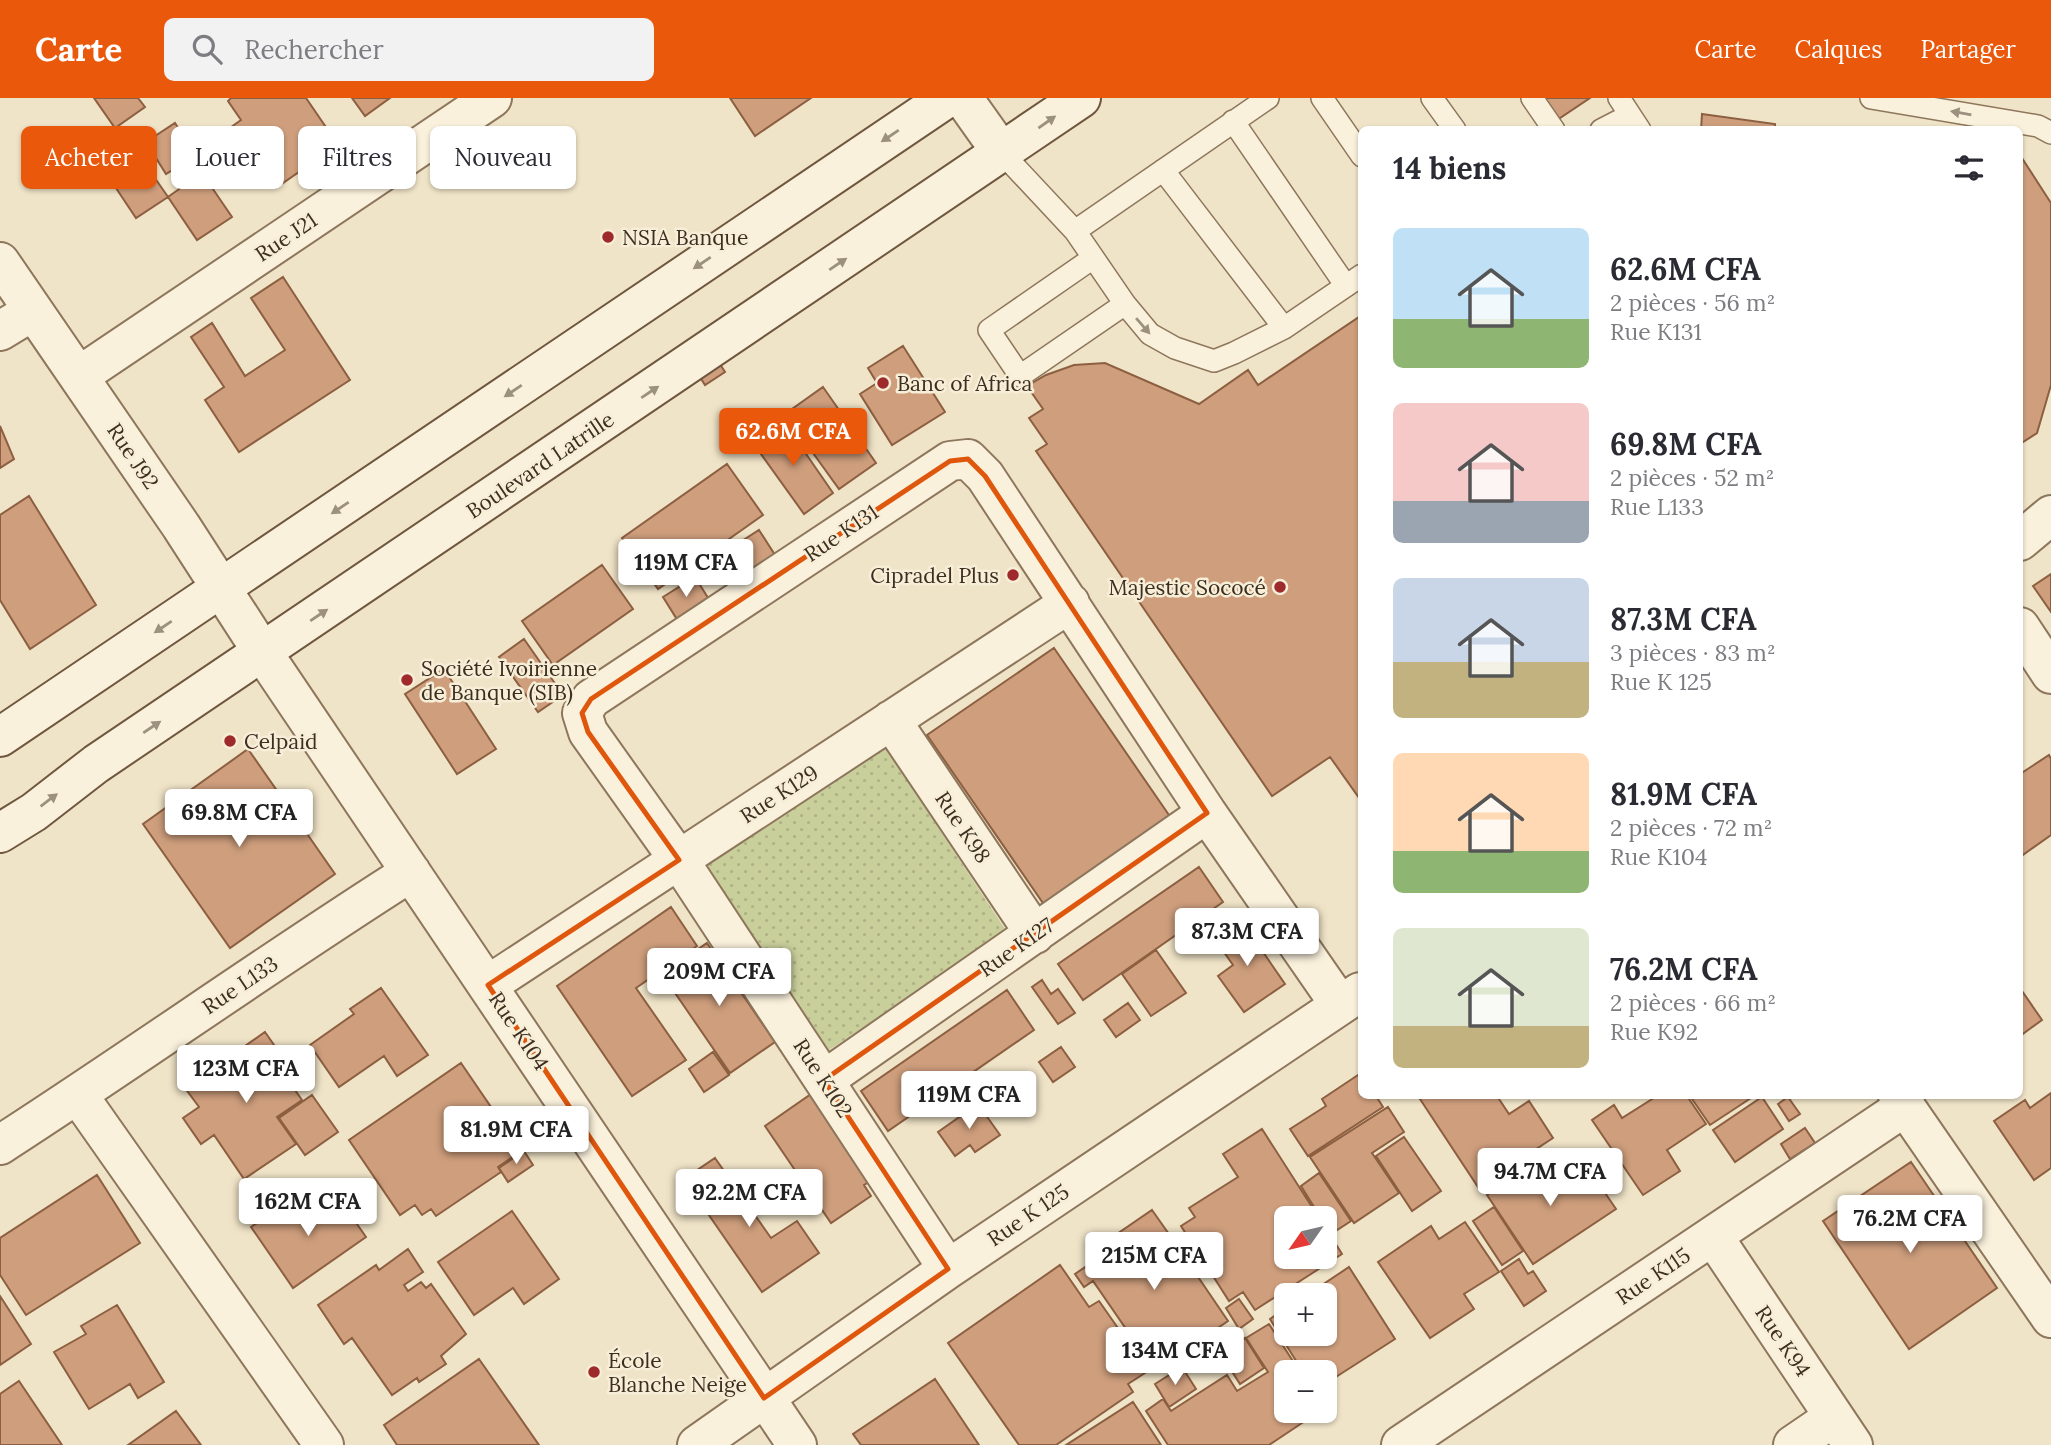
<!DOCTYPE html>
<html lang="fr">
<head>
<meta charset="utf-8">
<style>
  :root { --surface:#fff; --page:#f2f2f3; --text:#2b2b33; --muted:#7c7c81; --accent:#ea580c }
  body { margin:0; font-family:Lora,serif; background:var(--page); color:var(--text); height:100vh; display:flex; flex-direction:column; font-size:26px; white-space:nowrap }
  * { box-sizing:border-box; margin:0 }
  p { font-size:23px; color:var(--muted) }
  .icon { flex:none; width:38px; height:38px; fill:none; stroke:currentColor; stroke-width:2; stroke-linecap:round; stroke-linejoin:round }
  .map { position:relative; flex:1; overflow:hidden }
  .details { position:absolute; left:1358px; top:28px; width:665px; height:973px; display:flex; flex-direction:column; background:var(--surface); border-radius:10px; box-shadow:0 2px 5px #0004 }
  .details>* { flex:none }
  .hud { position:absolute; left:21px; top:28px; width:665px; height:63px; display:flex; gap:14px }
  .needle { width:46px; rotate:236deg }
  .tools { position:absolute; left:1274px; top:1108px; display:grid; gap:14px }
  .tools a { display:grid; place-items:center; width:63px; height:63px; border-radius:10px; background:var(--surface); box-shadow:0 2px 5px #0004; font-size:35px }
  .price { position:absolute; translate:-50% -60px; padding:0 16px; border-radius:7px; background:#fff; color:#222; font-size:23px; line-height:46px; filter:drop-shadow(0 2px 4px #0008) }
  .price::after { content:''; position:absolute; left:50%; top:42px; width:21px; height:16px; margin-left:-10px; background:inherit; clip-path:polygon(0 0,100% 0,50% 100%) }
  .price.on { background:var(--accent); color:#fff }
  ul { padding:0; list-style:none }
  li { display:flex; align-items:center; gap:21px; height:175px; padding:0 35px }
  li span { display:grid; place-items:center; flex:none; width:196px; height:140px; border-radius:10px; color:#555 }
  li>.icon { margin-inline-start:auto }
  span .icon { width:84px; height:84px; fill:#fffc; stroke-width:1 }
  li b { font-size:30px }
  h2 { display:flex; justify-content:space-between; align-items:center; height:84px; padding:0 35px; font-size:30px }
  .chip { padding:0 24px; border-radius:10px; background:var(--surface); box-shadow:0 2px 5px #0004; font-size:24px; line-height:63px }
  .chip.on { background:var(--accent); color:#fff }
  header { display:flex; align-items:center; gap:42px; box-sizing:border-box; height:98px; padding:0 35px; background:var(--accent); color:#fff }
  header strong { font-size:33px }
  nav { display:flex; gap:38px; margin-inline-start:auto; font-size:24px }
  .search { width:490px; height:63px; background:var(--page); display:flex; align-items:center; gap:18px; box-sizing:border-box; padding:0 24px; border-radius:10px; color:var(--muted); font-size:26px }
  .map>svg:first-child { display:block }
  .grass { fill:url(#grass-dots) }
  .building { fill:#cf9f7d; stroke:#8d5f41; stroke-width:2 }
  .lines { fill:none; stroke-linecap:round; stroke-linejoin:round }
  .lane-casing { stroke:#8d765c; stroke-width:24 }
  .street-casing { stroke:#8d765c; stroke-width:42 }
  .secondary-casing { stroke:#6f573f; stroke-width:42 }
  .lane { stroke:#faf1dc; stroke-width:21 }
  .street { stroke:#faf1dc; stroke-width:38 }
  .secondary { stroke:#faf1dc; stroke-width:38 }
  .oneway { fill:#9c907e }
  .marked { fill:none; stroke:#df570d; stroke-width:5; stroke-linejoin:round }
  .poi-dot { fill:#9e2a2b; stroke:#f7eed8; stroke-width:2.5 }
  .labels { text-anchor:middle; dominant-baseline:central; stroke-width:5; stroke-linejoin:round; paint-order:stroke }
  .street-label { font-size:21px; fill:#3d2e20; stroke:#f7eed8 }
  .poi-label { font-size:21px; fill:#3d2e20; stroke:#f7eed8; text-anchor:start }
</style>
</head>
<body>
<header>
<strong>Carte</strong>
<div class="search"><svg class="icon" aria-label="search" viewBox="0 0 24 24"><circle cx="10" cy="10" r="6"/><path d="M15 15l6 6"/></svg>Rechercher</div>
<nav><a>Carte</a><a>Calques</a><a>Partager</a></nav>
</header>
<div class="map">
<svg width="2051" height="1347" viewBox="0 0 2051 1347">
  <defs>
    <pattern id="grass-dots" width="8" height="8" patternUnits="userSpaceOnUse" patternTransform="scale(1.75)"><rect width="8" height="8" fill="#c9cf9b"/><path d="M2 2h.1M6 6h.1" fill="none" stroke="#aeb285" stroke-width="1.8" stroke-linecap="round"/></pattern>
  </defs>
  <rect width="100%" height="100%" fill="#f0e4c8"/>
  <!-- grass -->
  <path class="grass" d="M 885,649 L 1007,834 L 829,952 L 707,767 Z"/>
  <!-- building -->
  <path class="building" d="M 94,0 L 138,0 L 145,9 L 115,30 Z
    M 231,0 L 306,0 L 332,38 L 320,46 L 326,55 L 283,85 L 276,75 L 262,84 L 227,32 L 241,22 L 228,3 Z
    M 352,0 L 390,0 L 365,18 Z
    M 730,0 L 811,0 L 755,38 Z
    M 1543,0 L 1590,0 L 1557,22 Z
    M 1702,16 L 1775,26 L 1775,32 L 1701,32 Z
    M 175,25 L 196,57 L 166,76 L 146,44 Z
    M 2020,57 L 2051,105 L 2051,287 L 2037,335 L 2020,346 Z
    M 141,60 L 168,99 L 136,120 L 110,81 Z
    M 202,75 L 232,119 L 197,142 L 168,99 Z
    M 283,179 L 350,282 L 239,354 L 205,302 L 224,289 L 191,239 L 212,225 L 245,278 L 285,252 L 251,200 Z
    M 1362,217 L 1362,704 L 1330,659 L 1272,698 L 1036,353 L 1047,346 L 1029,320 L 1043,311 L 1027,288 L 1046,277 L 1074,267 L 1105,265 L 1199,306 L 1248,272 L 1258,287 Z
    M 903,248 L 945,314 L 892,347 L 860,296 L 877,285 L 868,270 Z
    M 718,263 L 725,274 L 705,287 L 698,276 Z
    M 823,289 L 876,365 L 839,391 L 785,316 Z
    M 784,324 L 833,395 L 804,416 L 753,345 Z
    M 0,328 L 14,361 L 0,370 Z
    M 727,366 L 763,417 L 658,491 L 622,440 Z
    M 29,398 L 96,507 L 30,551 L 0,502 L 0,417 Z
    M 759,432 L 775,457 L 747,474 L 731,450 Z
    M 602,467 L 633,511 L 553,567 L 522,523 Z
    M 2051,476 L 2051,514 L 2033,488 Z
    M 695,479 L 710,503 L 678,523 L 663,499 Z
    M 524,541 L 563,597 L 538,614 L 499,559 Z
    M 1054,550 L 1171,720 L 1045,808 L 927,637 Z
    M 444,571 L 496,651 L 457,676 L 405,596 Z
    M 248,651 L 335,776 L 230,850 L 143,726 Z
    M 2049,657 L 2051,661 L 2051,737 L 2020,759 L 2020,676 Z
    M 1199,769 L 1223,804 L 1083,902 L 1058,866 Z
    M 671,809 L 697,848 L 636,890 L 686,962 L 632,998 L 557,888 Z
    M 1241,822 L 1285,886 L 1244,914 L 1218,878 L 1233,867 L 1214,840 Z
    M 707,845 L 775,944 L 730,975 L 662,876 Z
    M 1156,852 L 1186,895 L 1151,918 L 1122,876 Z
    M 1042,882 L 1051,896 L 1058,891 L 1075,915 L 1058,926 L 1032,889 Z
    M 381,890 L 428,957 L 397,978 L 384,958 L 339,989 L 310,947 L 354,916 L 350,911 Z
    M 2020,890 L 2042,922 L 2020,938 Z
    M 1007,892 L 1034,932 L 888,1033 L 861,993 Z
    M 1128,905 L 1140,922 L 1116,939 L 1104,922 Z
    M 265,934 L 302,987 L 295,992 L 302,1002 L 277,1019 L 296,1046 L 244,1081 L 214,1037 L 201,1046 L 183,1020 L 199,1009 L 185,990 Z
    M 1061,949 L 1075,969 L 1053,984 L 1039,964 Z
    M 713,954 L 729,977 L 704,994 L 689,971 Z
    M 461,965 L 521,1053 L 498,1069 L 501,1074 L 436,1118 L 431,1111 L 422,1117 L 415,1107 L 400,1117 L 349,1042 Z
    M 1361,975 L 1362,998 L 1376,998 L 1383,1009 L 1308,1058 L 1290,1031 L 1326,1008 L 1322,1001 Z
    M 814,994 L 874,1081 L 864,1087 L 871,1098 L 831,1125 L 765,1028 Z
    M 2051,995 L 2051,1070 L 2034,1082 L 1994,1023 L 2025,1002 L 2030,1010 Z
    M 312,997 L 338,1034 L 305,1057 L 279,1020 Z
    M 1418,998 L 1497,998 L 1509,1016 L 1529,1003 L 1553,1040 L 1478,1089 Z
    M 1657,998 L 1687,998 L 1706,1026 L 1667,1052 L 1680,1073 L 1643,1097 L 1592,1022 L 1614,1007 L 1622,1020 Z
    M 1690,998 L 1754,998 L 1710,1027 Z
    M 1762,999 L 1783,1031 L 1735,1064 L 1713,1032 Z
    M 1788,999 L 1800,1016 L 1789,1023 L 1778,1006 Z
    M 978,1006 L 1000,1037 L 975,1054 L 970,1047 L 955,1058 L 938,1034 Z
    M 1388,1009 L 1404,1034 L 1372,1055 L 1399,1095 L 1354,1125 L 1310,1059 Z
    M 1805,1030 L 1815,1045 L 1790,1061 L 1781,1046 Z
    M 1262,1031 L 1319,1120 L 1286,1120 L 1286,1158 L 1325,1158 L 1325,1129 L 1342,1156 L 1255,1212 L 1243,1194 L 1229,1203 L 1181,1128 L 1195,1119 L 1189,1110 L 1238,1079 L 1223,1056 Z
    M 1404,1039 L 1441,1093 L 1412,1113 L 1376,1058 Z
    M 524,1053 L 533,1067 L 508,1084 L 499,1070 Z
    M 715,1060 L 771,1140 L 797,1123 L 819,1155 L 762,1194 L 684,1081 Z
    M 1911,1064 L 1997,1190 L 1909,1251 L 1823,1123 Z
    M 1535,1066 L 1548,1085 L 1564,1074 L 1567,1079 L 1586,1067 L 1616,1111 L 1533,1166 L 1487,1097 Z
    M 1319,1075 L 1351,1123 L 1331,1136 L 1325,1125 L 1325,1120 L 1321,1120 L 1301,1088 Z
    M 97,1077 L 140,1145 L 26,1217 L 0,1177 L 0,1140 Z
    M 336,1096 L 366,1139 L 293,1190 L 251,1129 L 283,1107 L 296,1124 Z
    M 1494,1109 L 1523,1153 L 1502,1167 L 1473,1123 Z
    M 1152,1112 L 1178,1149 L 1174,1153 L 1190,1175 L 1194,1173 L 1228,1223 L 1155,1273 L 1093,1183 L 1084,1189 L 1075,1176 L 1123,1143 L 1117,1136 Z
    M 512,1113 L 559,1181 L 524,1206 L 513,1190 L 474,1217 L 438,1164 Z
    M 1465,1124 L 1499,1174 L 1464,1196 L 1474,1211 L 1430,1240 L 1378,1164 L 1431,1128 L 1439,1141 Z
    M 408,1151 L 423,1174 L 404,1187 L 408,1193 L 421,1184 L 426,1190 L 431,1186 L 466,1236 L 441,1258 L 446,1266 L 419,1284 L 417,1280 L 392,1297 L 352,1240 L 344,1246 L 318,1207 L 376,1167 L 379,1172 Z
    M 1519,1161 L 1528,1176 L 1533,1173 L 1546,1193 L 1524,1208 L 1501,1173 Z
    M 1060,1167 L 1089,1209 L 1099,1203 L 1148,1273 L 1128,1286 L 1133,1294 L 1056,1347 L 1019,1347 L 948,1245 Z
    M 1349,1169 L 1395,1241 L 1325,1286 L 1325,1274 L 1303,1274 L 1270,1221 L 1286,1210 L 1286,1236 L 1325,1236 L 1325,1197 L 1307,1197 Z
    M 0,1198 L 31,1246 L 0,1267 Z
    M 1239,1201 L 1253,1221 L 1239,1231 L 1226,1210 Z
    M 117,1207 L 164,1284 L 138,1300 L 130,1286 L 89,1311 L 54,1254 L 86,1236 L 81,1228 Z
    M 1269,1226 L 1300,1274 L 1286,1274 L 1286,1312 L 1298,1312 L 1305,1323 L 1269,1347 L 1168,1347 L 1146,1313 L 1163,1301 L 1171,1313 L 1227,1277 L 1237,1293 L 1268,1274 L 1246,1240 Z
    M 1224,1238 L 1231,1249 L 1245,1240 L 1264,1270 L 1240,1286 L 1217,1250 L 1219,1248 L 1216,1243 Z
    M 479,1261 L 539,1347 L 397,1347 L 384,1327 Z
    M 1182,1269 L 1196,1291 L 1169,1309 L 1155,1286 Z
    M 935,1281 L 979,1347 L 861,1347 L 853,1336 Z
    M 19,1283 L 62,1347 L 0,1347 L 0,1296 Z
    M 1133,1304 L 1161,1347 L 1066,1347 Z
    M 176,1313 L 201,1347 L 128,1347 Z"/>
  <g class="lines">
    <defs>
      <path id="lane" d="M 1322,0 L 1362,58
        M 1432,0 L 1455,32
        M 1532,0 L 1554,32
        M 1619,0 L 1640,32
        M 1871,0 L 2038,28 L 2051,35
        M 1233,23 L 1346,188
        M 1601,32 L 1630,17
        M 1002,55 L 1075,133 L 1125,206 L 1150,236 L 1175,250 L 1214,263 L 1234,255 L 1284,230 L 1362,177
        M 1163,72 L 1284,230
        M 1075,133 L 1268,0
        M 1093,160 L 989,232 L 1020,278 L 1125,206"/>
      <path id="street" d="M 963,0 L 1002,55
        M 0,164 L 181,428 L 263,555 L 797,1347
        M 0,233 L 33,213
        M 79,278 L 492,0
        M 2020,443 L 2051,417
        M 2020,529 L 2051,576
        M 891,622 L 1035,836
        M 488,887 L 1070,505
        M 824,982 L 1207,715
        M 78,997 L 324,1347
        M 1898,998 L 2051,1220
        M 0,1047 C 138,958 272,862 411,774
        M 1713,1138 L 1853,1347
        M 948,1171 L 679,762 L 588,634 L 582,615 L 591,601 L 950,363 L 968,361 L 985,378 L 1207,715 L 1340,907
        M 697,1347 L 948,1171 L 1360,894
        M 1401,1347 L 1906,1008
        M 1793,1347 L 1834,1319"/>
      <path id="secondary" d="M 0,639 L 947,0
        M 0,735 L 34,714 L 96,666 L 1081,0"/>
    </defs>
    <!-- lane casing -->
    <use href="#lane" class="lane-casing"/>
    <!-- street casing -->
    <use href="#street" class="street-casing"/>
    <!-- secondary casing -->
    <use href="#secondary" class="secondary-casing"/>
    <!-- lane -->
    <use href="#lane" class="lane"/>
    <!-- street -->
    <use href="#street" class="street"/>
    <!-- secondary -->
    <use href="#secondary" class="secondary"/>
  </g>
  <!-- one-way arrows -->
  <defs><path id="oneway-solid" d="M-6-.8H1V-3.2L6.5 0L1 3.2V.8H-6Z" transform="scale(1.75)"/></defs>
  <g class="oneway">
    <use href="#oneway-solid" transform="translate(1961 15) rotate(-170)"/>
    <use href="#oneway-solid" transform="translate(1047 24) rotate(-35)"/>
    <use href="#oneway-solid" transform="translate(890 38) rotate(146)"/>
    <use href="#oneway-solid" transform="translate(702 165) rotate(146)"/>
    <use href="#oneway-solid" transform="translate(838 166) rotate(-34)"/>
    <use href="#oneway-solid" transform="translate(1143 228) rotate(49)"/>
    <use href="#oneway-solid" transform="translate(513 293) rotate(146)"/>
    <use href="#oneway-solid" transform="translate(650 294) rotate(-34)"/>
    <use href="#oneway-solid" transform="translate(340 410) rotate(146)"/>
    <use href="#oneway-solid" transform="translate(319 517) rotate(-34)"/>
    <use href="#oneway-solid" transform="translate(163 529) rotate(146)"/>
    <use href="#oneway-solid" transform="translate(152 629) rotate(-34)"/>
    <use href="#oneway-solid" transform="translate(49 702) rotate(-37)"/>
  </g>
  <!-- marked area -->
  <path class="marked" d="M 968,361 L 985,378 L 1207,715 L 824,982 L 948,1171 L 764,1300 L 488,887 L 679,762 L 588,634 L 582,615 L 591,601 L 950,363 Z"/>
  <!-- markers -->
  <g class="poi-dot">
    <circle cx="608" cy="139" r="7"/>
    <circle cx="883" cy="285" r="7"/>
    <circle cx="1013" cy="477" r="7"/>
    <circle cx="1280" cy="489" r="7"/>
    <circle cx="407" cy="582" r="7"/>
    <circle cx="230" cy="643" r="7"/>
    <circle cx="594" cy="1274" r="7"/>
  </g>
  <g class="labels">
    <!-- street labels -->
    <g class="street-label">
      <text transform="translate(286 139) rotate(-34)">Rue J21</text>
      <text transform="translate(133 358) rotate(56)">Rue J92</text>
      <text transform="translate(540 367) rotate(-34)">Boulevard Latrille</text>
      <text transform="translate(841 435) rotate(-34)">Rue K131</text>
      <text transform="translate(779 696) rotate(-33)">Rue K129</text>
      <text transform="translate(963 729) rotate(56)">Rue K98</text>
      <text transform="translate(1016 849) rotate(-35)">Rue K127</text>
      <text transform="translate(240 887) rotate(-34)">Rue L133</text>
      <text transform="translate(519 933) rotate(56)">Rue K104</text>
      <text transform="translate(823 980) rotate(57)">Rue K102</text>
      <text transform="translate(1028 1117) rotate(-34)">Rue K 125</text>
      <text transform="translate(1653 1178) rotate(-34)">Rue K115</text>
      <text transform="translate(1783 1243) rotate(56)">Rue K94</text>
    </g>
    <!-- poi labels -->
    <g class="poi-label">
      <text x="622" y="139">NSIA Banque</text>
      <text x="897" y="285">Banc of Africa</text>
      <text x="999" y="477" text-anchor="end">Cipradel Plus</text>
      <text x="1266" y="489" text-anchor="end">Majestic Sococé</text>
      <text x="421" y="570">Société Ivoirienne<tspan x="421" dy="24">de Banque (SIB)</tspan></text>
      <text x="244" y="643">Celpaid</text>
      <text x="608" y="1262">École<tspan x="608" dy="24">Blanche Neige</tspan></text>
    </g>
  </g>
</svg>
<div class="tools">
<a><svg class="needle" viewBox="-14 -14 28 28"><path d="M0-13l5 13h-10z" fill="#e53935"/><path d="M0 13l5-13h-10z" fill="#7c7c81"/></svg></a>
<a>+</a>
<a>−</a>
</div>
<b class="price on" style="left:793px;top:370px">62.6M CFA</b>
<b class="price" style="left:686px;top:501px">119M CFA</b>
<b class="price" style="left:239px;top:751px">69.8M CFA</b>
<b class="price" style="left:1247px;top:870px">87.3M CFA</b>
<b class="price" style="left:719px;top:910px">209M CFA</b>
<b class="price" style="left:246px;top:1007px">123M CFA</b>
<b class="price" style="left:969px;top:1033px">119M CFA</b>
<b class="price" style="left:516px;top:1068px">81.9M CFA</b>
<b class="price" style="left:1550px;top:1110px">94.7M CFA</b>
<b class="price" style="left:749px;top:1131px">92.2M CFA</b>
<b class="price" style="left:308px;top:1140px">162M CFA</b>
<b class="price" style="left:1910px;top:1157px">76.2M CFA</b>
<b class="price" style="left:1154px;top:1194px">215M CFA</b>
<b class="price" style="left:1175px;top:1289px">134M CFA</b>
<div class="hud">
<a class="chip on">Acheter</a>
<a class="chip">Louer</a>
<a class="chip">Filtres</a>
<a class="chip">Nouveau</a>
</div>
<section class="details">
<h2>14 biens<svg class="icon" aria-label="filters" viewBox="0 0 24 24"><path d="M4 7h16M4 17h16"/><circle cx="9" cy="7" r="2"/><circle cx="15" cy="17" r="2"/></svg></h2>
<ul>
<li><span style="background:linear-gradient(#bfe0f5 65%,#8fb573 0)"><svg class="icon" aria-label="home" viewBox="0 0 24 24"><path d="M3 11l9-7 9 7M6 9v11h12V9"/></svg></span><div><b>62.6M CFA</b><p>2 pièces · 56 m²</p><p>Rue K131</p></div></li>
<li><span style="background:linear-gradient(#f6c9c9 70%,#9aa5b1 0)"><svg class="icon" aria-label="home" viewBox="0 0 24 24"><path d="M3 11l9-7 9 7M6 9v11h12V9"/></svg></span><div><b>69.8M CFA</b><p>2 pièces · 52 m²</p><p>Rue L133</p></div></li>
<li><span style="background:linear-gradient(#c9d6e8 60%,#c2b280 0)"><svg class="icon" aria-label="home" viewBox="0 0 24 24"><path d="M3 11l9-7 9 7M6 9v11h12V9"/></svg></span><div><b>87.3M CFA</b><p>3 pièces · 83 m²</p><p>Rue K 125</p></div></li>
<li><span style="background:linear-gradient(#ffd9b3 70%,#8fb573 0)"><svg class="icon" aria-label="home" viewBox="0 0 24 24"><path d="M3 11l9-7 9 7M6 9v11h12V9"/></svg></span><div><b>81.9M CFA</b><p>2 pièces · 72 m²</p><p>Rue K104</p></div></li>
<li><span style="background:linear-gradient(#dfe7d0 70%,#c2b280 0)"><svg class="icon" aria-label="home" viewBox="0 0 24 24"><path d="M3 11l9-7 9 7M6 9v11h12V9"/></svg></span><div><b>76.2M CFA</b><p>2 pièces · 66 m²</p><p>Rue K92</p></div></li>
</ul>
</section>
</div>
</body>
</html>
